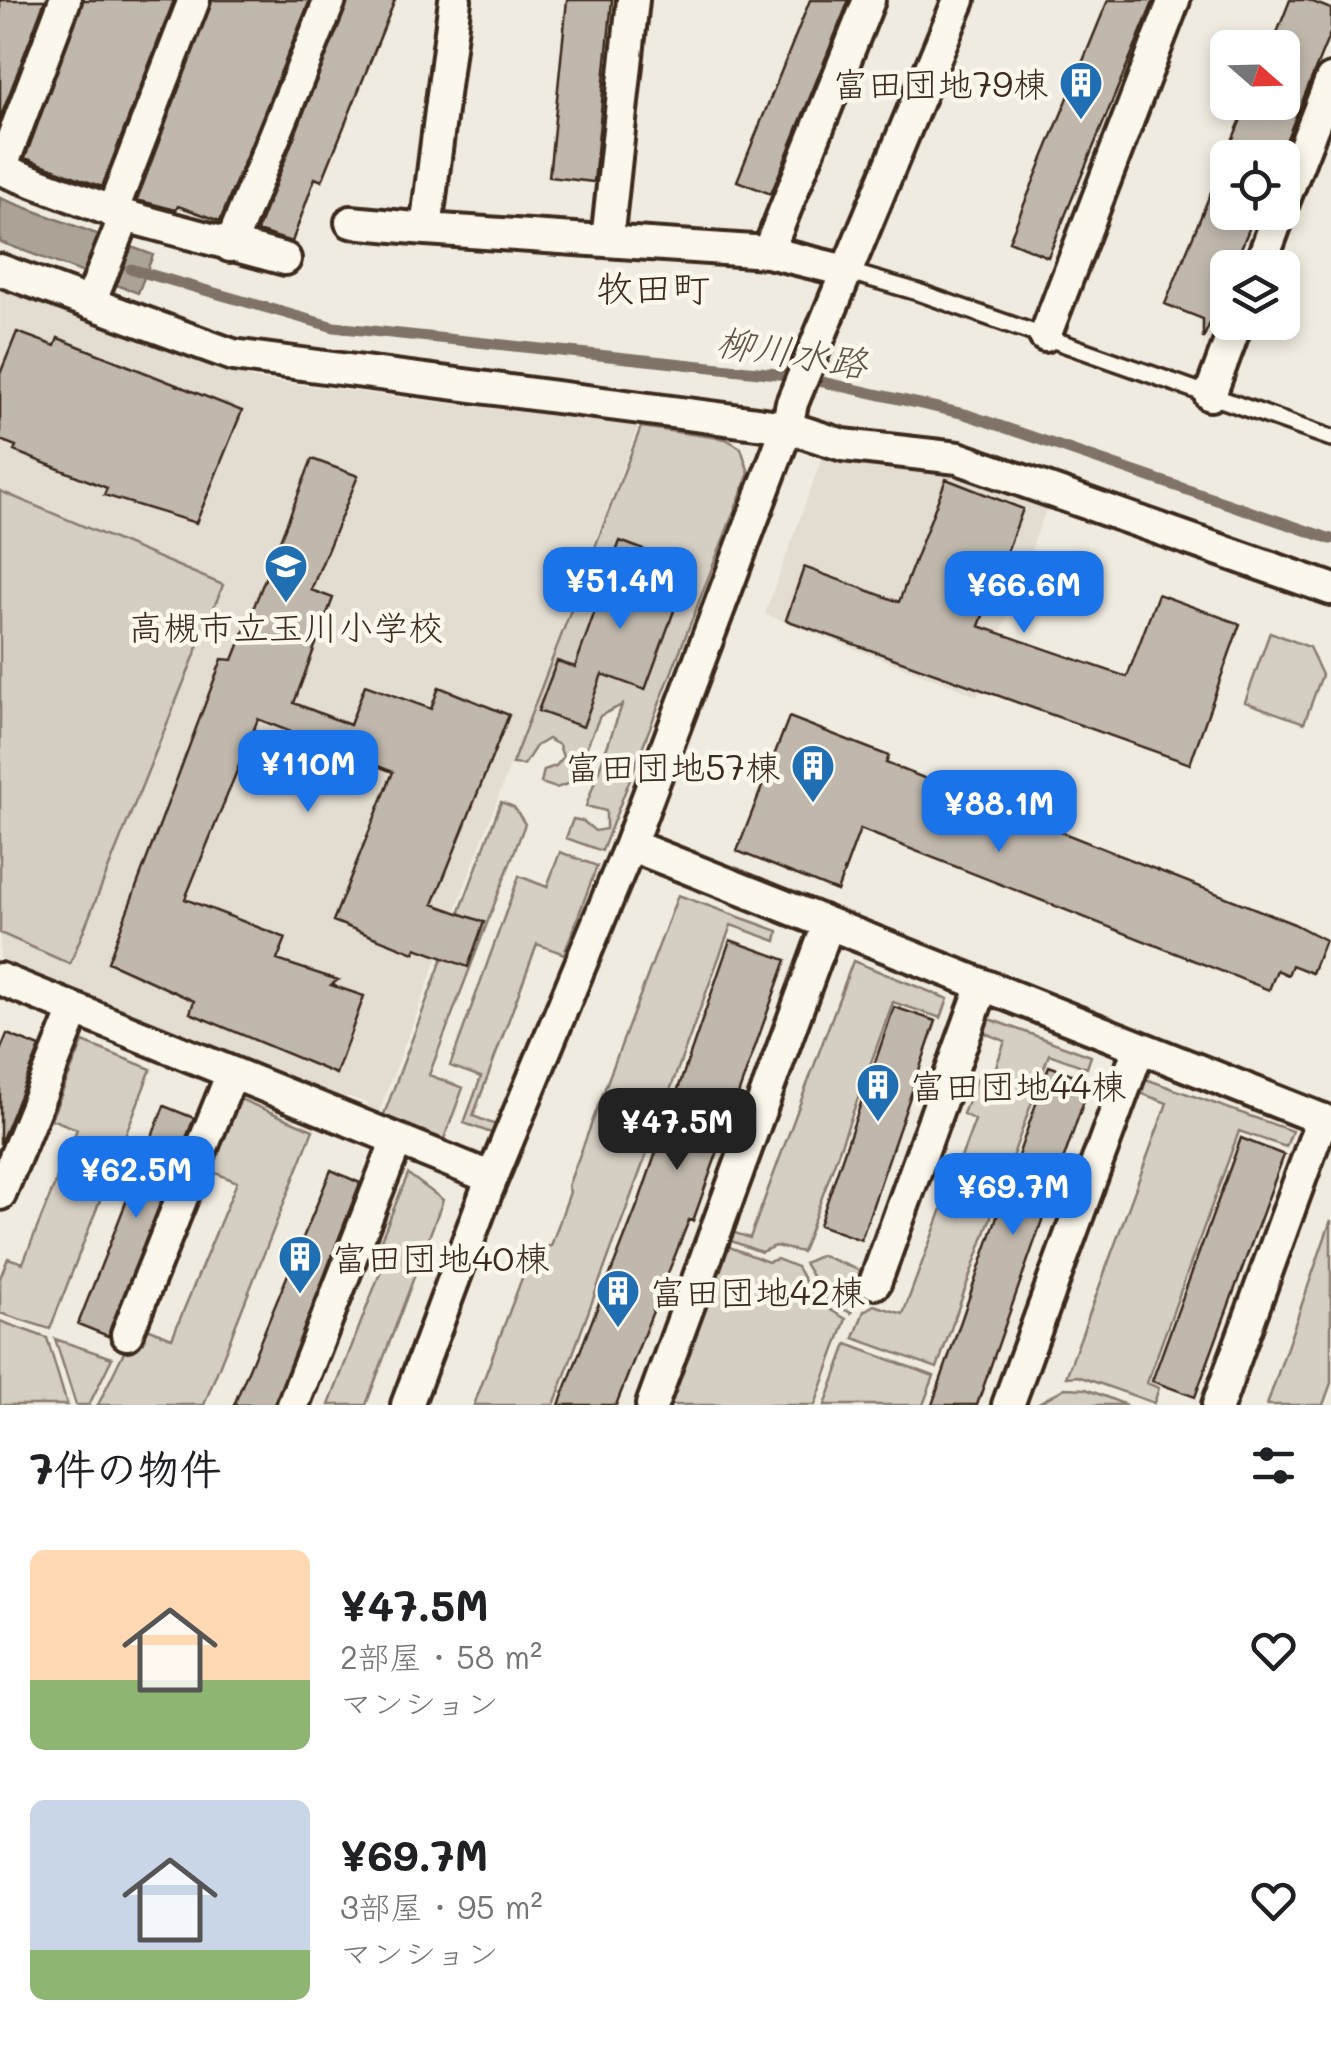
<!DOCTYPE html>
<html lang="ja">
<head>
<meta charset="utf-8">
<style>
  :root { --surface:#fff; --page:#f6f6f6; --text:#202124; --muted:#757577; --accent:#1a73e8 }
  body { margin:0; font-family:Mali,"Klee One",sans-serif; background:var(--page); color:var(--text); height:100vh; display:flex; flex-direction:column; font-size:38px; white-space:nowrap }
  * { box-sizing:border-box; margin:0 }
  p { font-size:32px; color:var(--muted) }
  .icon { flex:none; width:55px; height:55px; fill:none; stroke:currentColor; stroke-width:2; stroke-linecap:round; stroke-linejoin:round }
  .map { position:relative; height:1405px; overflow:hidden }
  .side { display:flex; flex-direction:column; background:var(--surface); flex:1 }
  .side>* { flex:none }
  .needle { width:65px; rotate:110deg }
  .buttons { position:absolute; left:1210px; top:30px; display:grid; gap:20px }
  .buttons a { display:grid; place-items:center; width:90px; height:90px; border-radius:15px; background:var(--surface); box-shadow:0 5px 15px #0003; font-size:50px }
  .price { position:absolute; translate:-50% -85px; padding:0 22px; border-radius:20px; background:var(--accent); color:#fff; font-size:32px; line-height:65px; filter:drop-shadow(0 2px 5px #0008) }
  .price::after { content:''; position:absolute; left:50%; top:60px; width:30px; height:22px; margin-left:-15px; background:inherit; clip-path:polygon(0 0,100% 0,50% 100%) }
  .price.active { background:#222; color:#fff }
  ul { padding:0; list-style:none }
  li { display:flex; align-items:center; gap:30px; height:250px; padding:0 30px }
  li span { display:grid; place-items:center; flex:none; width:280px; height:200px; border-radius:15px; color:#555 }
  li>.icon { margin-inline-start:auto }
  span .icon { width:120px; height:120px; fill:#fffc; stroke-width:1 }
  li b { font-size:42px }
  h2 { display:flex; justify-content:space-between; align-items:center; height:120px; padding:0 30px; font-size:42px }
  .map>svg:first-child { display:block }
  .built { fill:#e2dcd1 }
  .green { fill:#d5cec3; stroke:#887c70; stroke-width:2.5 }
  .water { fill:#aca397; stroke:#7f7367; stroke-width:2.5 }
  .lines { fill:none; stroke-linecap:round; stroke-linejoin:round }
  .stream { stroke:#7f7367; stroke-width:11 }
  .building { fill:#c0b8ad; stroke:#3b2a1e; stroke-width:2.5 }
  .service-casing { stroke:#3b2a1e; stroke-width:22 }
  .minor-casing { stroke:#3b2a1e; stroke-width:38 }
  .service { stroke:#fbf7ec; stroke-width:15 }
  .minor { stroke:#fbf7ec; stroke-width:30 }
  .labels { text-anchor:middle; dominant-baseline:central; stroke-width:9; stroke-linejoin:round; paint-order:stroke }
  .poi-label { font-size:35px; fill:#3b2a1e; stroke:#fbf7ec; text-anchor:start }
  .neighbourhood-label { font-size:38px; fill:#3b2a1e; stroke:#fbf7ec }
  .water-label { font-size:38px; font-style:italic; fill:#635448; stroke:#fbf7ec }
</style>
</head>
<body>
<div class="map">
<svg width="1331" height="1405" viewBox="0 0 1331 1405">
  <rect width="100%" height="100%" fill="#f0ebe0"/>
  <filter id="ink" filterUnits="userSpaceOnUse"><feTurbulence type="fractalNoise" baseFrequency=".01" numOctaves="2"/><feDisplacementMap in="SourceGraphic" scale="20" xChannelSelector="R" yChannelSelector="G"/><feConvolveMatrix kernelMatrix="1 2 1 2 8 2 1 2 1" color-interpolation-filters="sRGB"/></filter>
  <g filter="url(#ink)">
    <!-- built -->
    <path class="built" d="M 0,285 L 253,379 L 638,427 L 378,1115 L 365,1110 L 367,1103 L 347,1096 L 345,1100 L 0,958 Z
      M 823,455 L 880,456 L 1024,498 L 1046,509 L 978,696 L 765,614 Z"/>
    <!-- green -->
    <path class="green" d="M 641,427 L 726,439 L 741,448 L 749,473 L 602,851 L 566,838 L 573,819 L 583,821 L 595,831 L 606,829 L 606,811 L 586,806 L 622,705 L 600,716 L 571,783 L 556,788 L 541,783 L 544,770 L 556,766 L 563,757 L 559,745 L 548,739 L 536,746 L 524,765 L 512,764 Z
      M 0,491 L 223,585 L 70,964 L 0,933 Z
      M 1270,632 L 1309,647 L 1322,675 L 1304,723 L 1245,702 Z
      M 501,802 L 514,807 L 525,824 L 429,1075 L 463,1088 L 444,1139 L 383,1117 Z
      M 560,852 L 597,866 L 564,954 L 537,944 L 473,1116 L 496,1125 L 494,1134 L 464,1123 L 481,1077 L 450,1066 L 519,876 L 547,887 Z
      M 678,895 L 778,931 L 776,941 L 731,925 L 554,1405 L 474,1405 L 533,1249 L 551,1246 L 570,1192 L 568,1186 Z
      M 853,961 L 948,999 L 941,1018 L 893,1002 L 802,1252 L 775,1246 L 761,1252 L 723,1238 L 726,1230 L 750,1238 Z
      M 984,1017 L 1091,1056 L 1087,1068 L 1049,1054 L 937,1368 L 854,1338 L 864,1311 L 874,1305 L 903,1314 L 975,1120 L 963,1114 L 976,1079 L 990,1084 L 1005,1041 L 977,1030 Z
      M 83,1042 L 151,1069 L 50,1329 L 0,1313 L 0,1278 L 8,1258 L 23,1263 L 77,1129 L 51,1119 Z
      M 1140,1077 L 1292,1131 L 1286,1147 L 1239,1131 L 1147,1383 L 1159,1388 L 1154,1403 L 1078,1376 L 1066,1377 L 1167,1103 L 1135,1091 Z
      M 240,1099 L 313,1130 L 204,1405 L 98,1405 L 135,1329 L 145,1327 L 172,1338 L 237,1182 L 211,1171 Z
      M 408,1174 L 443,1200 L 366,1405 L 329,1405 L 390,1247 L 380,1242 Z
      M 1331,1220 L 1331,1383 L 1323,1405 L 1267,1405 Z
      M 722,1244 L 768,1262 L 777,1259 L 797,1267 L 817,1302 L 846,1319 L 815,1405 L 663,1405 Z
      M 821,1255 L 866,1273 L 851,1313 L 827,1301 L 804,1263 Z
      M 0,1321 L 47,1338 L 67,1405 L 0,1405 Z
      M 55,1339 L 112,1358 L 89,1405 L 76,1405 Z
      M 847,1344 L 934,1376 L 923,1405 L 825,1405 Z
      M 1065,1388 L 1086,1389 L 1126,1405 L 1035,1405 Z"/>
    <!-- water -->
    <path class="water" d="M 0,198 L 153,255 L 138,293 L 0,242 Z"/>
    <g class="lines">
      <!-- stream -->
      <path class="stream" d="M 131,269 L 334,327 L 796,376 L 965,414 L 1331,539"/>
    </g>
    <!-- building -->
    <path class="building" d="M 0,0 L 45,0 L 0,119 Z
      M 83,0 L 174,0 L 102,187 L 25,158 Z
      M 212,0 L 310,0 L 220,221 L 178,206 L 176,210 L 137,200 Z
      M 348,0 L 395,0 L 322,181 L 315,178 L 292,242 L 257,231 Z
      M 567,0 L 612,0 L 594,182 L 549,177 Z
      M 810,0 L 849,0 L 771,194 L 737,181 Z
      M 1108,0 L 1154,0 L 1048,257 L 1009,241 Z
      M 1290,0 L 1308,0 L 1331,9 L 1331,31 L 1279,158 L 1228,158 L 1228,212 L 1256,212 L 1233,268 L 1228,268 L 1228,282 L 1203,339 L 1203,319 L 1165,304 L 1248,102 L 1282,102 L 1282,48 L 1271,48 Z
      M 17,332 L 55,346 L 58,338 L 242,411 L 196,523 L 104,495 L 107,488 L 14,451 L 16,446 L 0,440 L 0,374 Z
      M 312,459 L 358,476 L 311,590 L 333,598 L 294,703 L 350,725 L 365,685 L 431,709 L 439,687 L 509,715 L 433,904 L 484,922 L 468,967 L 416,948 L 414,953 L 333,921 L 393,772 L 258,719 L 185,899 L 286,938 L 277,960 L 338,980 L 331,985 L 364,996 L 336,1074 L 190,1013 L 194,1001 L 108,962 L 222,659 L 233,660 Z
      M 946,479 L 1023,509 L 979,626 L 1127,677 L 1158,594 L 1240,624 L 1190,764 L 786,620 L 804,567 L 899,602 Z
      M 620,541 L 690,567 L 645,690 L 602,674 L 583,727 L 538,711 L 557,661 L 575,667 Z
      M 789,717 L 889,756 L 886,763 L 1294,924 L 1325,940 L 1312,973 L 1292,965 L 1288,975 L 1277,970 L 1269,990 L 860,829 L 837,891 L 737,851 Z
      M 730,940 L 786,960 L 693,1221 L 689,1220 L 616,1405 L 559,1405 L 639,1201 Z
      M 894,1007 L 936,1021 L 861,1240 L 819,1225 Z
      M 7,1034 L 40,1047 L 0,1144 L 0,1051 Z
      M 1049,1066 L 1091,1081 L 977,1405 L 932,1405 Z
      M 164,1106 L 194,1118 L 108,1336 L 78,1324 Z
      M 1241,1138 L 1284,1155 L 1195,1397 L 1152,1381 Z
      M 331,1170 L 360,1183 L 275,1405 L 234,1405 Z"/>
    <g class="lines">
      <defs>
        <path id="service" d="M 846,271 L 918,292 L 1331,438"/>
        <path id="minor" d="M 455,0 L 426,229 L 768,252 L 846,271
          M 0,169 L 125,216 L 285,259
          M 1,169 L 65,0
          M 1282,205 L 1331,80
          M 112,212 L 194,0
          M 351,222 L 426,229
          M 607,241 L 633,0
          M 230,246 L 330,0
          M 768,252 L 869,0
          M 1259,268 L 1280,212
          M 0,270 L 233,355 L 787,427 L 843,445 L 958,458 L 1331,589
          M 90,303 L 125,216
          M 1045,336 L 1174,0
          M 1210,395 L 1237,322
          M 630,845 L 1331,1123
          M 0,979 L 492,1178
          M 0,1194 L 75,1010
          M 875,1283 L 982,987
          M 127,1334 L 232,1073
          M 293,1405 L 397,1140
          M 407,1405 L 487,1190 L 630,845 L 787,427 L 792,403 L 959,0
          M 652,1405 L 828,925
          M 1008,1405 L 1139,1048
          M 1218,1405 L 1322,1119"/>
      </defs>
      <!-- service casing -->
      <use href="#service" class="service-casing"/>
      <!-- minor casing -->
      <use href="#minor" class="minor-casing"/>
      <!-- service -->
      <use href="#service" class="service"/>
      <!-- minor -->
      <use href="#minor" class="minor"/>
    </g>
  </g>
  <!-- icons -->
  <defs>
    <symbol id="building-pin" viewBox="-11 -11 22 30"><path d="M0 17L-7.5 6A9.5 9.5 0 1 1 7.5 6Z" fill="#1f6fb2" stroke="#fbf7ec"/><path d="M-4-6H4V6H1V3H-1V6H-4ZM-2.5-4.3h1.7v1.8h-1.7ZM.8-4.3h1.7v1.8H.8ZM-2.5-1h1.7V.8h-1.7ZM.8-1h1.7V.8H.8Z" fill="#fff"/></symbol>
    <symbol id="school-pin" viewBox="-11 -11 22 30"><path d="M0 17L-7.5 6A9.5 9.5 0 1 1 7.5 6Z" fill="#1f6fb2" stroke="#fbf7ec"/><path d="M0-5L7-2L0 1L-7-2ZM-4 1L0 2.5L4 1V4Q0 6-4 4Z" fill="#fff"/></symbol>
  </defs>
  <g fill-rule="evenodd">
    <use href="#building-pin" x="1056" y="58" width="50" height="68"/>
    <use href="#school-pin" x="261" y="541" width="50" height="68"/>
    <use href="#building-pin" x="788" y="741" width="50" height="68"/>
    <use href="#building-pin" x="853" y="1060" width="50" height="68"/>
    <use href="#building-pin" x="275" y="1232" width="50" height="68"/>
    <use href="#building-pin" x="593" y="1266" width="50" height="68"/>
  </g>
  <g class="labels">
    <!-- poi labels -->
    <g class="poi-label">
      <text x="1048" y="83" text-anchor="end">富田団地79棟</text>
      <text x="286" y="626" text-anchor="middle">高槻市立玉川小学校</text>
      <text x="780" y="766" text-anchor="end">富田団地57棟</text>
      <text x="910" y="1085">富田団地44棟</text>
      <text x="332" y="1257">富田団地40棟</text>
      <text x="650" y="1291">富田団地42棟</text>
    </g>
    <!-- neighbourhood labels -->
    <g class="neighbourhood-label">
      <text x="653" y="287">牧田町</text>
    </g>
    <!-- water labels -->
    <g class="water-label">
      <text transform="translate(792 351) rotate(9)">柳川水路</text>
    </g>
  </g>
</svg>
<div class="buttons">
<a><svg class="needle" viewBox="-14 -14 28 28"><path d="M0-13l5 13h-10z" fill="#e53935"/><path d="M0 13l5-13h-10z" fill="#757577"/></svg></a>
<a><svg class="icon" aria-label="locate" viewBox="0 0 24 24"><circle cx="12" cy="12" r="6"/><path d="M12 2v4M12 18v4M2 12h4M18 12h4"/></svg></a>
<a><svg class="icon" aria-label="layers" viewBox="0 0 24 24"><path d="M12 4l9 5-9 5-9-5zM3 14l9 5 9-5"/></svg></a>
</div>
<b class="price" style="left:620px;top:632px">¥51.4M</b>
<b class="price" style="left:1024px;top:636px">¥66.6M</b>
<b class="price" style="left:308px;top:815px">¥110M</b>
<b class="price" style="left:999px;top:855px">¥88.1M</b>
<b class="price active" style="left:677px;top:1173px">¥47.5M</b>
<b class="price" style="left:136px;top:1221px">¥62.5M</b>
<b class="price" style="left:1013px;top:1238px">¥69.7M</b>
</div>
<section class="side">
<h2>7件の物件<svg class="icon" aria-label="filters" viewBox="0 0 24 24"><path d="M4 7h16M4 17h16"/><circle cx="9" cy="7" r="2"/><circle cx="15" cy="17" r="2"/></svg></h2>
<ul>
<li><span style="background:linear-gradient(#ffd9b3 65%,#8fb573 0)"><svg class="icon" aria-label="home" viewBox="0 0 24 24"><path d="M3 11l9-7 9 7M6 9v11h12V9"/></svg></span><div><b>¥47.5M</b><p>2部屋 · 58 m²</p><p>マンション</p></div><svg class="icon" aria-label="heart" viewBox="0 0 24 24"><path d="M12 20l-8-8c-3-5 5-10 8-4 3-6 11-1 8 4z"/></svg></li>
<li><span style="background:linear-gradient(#c9d6e8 75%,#8fb573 0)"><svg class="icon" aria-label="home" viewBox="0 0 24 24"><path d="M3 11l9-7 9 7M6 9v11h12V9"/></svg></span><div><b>¥69.7M</b><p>3部屋 · 95 m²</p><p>マンション</p></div><svg class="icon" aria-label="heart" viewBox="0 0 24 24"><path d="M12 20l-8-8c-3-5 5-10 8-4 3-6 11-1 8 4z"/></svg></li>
</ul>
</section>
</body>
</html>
